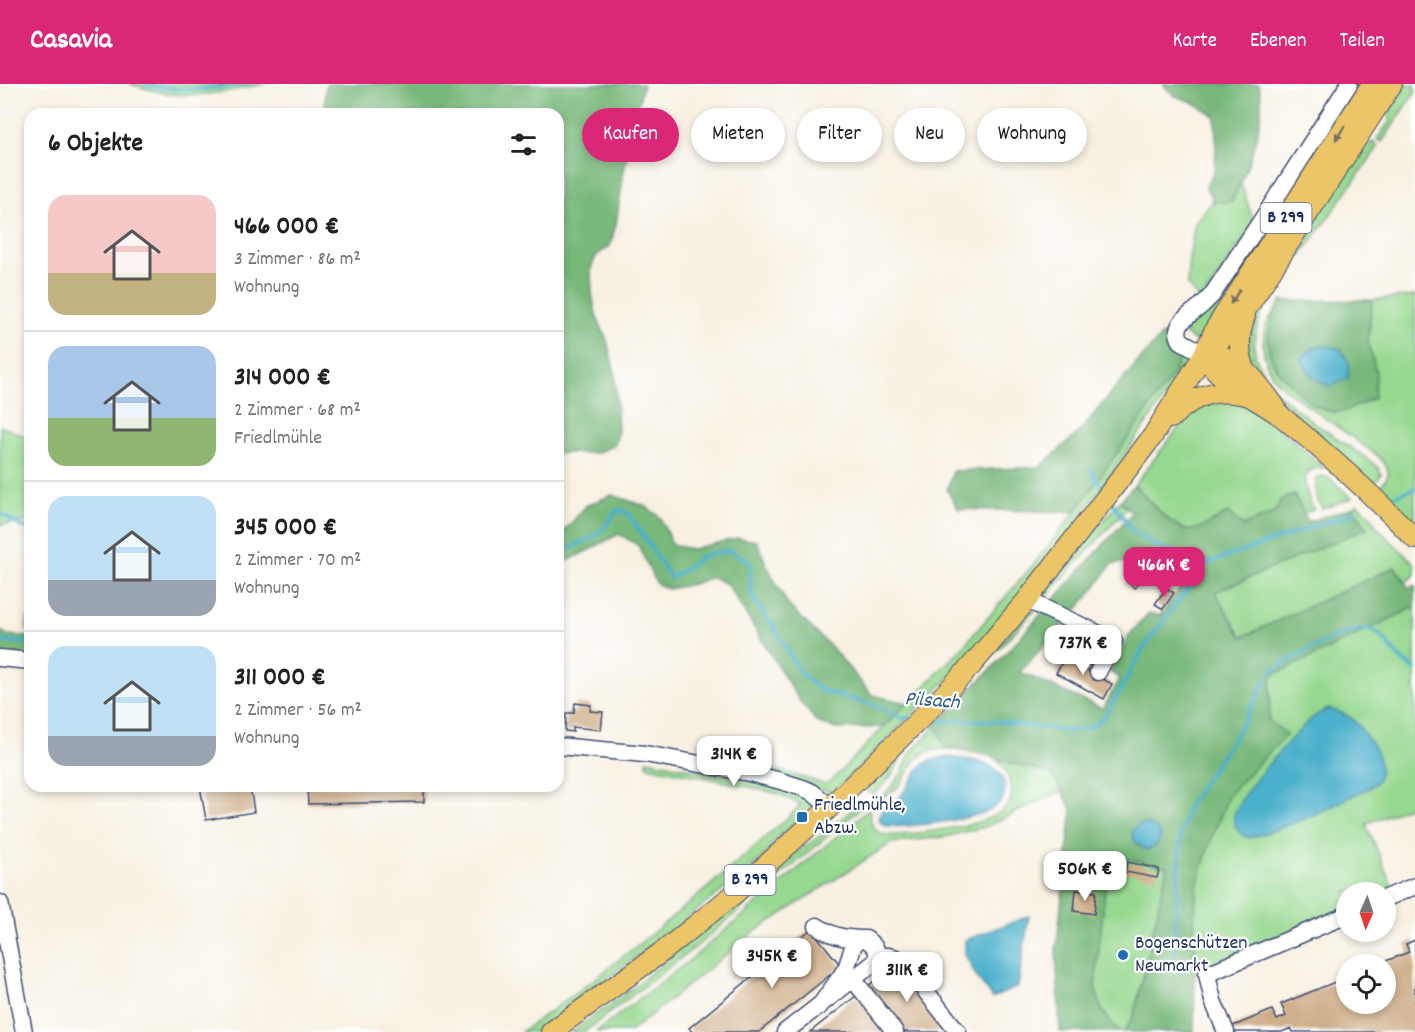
<!DOCTYPE html>
<html lang="de">
<head>
<meta charset="utf-8">
<style>
  :root { --surface:#fff; --page:#f6f6f6; --text:#222; --muted:#767676; --line:#e0e0e0; --accent:#db2777 }
  body { margin:0; font-family:Dekko,sans-serif; background:var(--page); color:var(--text); height:100vh; display:flex; flex-direction:column; font-size:22px; white-space:nowrap }
  * { box-sizing:border-box; margin:0 }
  p { font-size:20px; color:var(--muted) }
  .icon { flex:none; width:33px; height:33px; fill:none; stroke:currentColor; stroke-width:2; stroke-linecap:round; stroke-linejoin:round }
  .map { position:relative; flex:1; overflow:hidden }
  .details { position:absolute; left:24px; top:24px; width:540px; height:684px; display:flex; flex-direction:column; background:var(--surface); border-radius:18px; box-shadow:0 3px 9px #0003 }
  .details>* { flex:none }
  .banner { position:absolute; left:582px; top:24px; width:570px; height:54px; display:flex; gap:12px }
  .needle { width:39px; rotate:183deg }
  .controls { position:absolute; left:1336px; top:798px; display:grid; gap:12px }
  .controls a { display:grid; place-items:center; width:60px; height:60px; border-radius:50%; background:var(--surface); box-shadow:0 3px 9px #0003; font-size:30px }
  .price { position:absolute; translate:-50% -51px; padding:0 14px; border-radius:12px; background:#fff; color:#222; font-size:20px; line-height:39px; filter:drop-shadow(0 2px 3px #0008) }
  .price::after { content:''; position:absolute; left:50%; top:36px; width:18px; height:14px; margin-left:-9px; background:inherit; clip-path:polygon(0 0,100% 0,50% 100%) }
  .price.active { background:var(--accent); color:#fff }
  ul { padding:0; list-style:none }
  li { display:flex; align-items:center; gap:18px; height:150px; padding:0 24px }
  li+li { border-top:2px solid var(--line) }
  li span { display:grid; place-items:center; flex:none; width:168px; height:120px; border-radius:18px; color:#555 }
  li>.icon { margin-inline-start:auto }
  span .icon { width:72px; height:72px; fill:#fffc; stroke-width:1 }
  li b { font-size:26px }
  h2 { display:flex; justify-content:space-between; align-items:center; height:72px; padding:0 24px; font-size:26px }
  .chip { padding:0 21px; border-radius:27px; background:var(--surface); box-shadow:0 3px 9px #0003; font-size:21px; line-height:54px }
  .chip.active { background:var(--accent); color:#fff }
  header { display:flex; align-items:center; gap:36px; box-sizing:border-box; height:84px; padding:0 30px; background:var(--accent); color:#fff }
  header strong { font-size:28px }
  nav { display:flex; gap:33px; margin-inline-start:auto; font-size:21px }
  .map>svg:first-child { display:block }
  .green { fill:#96d88f; stroke:#588476; stroke-width:1.5 }
  .forest { fill:#78b87a; stroke:#4a746c; stroke-width:1.5; fill-rule:evenodd }
  .water { fill:#4cb0cb; stroke:#347094; stroke-width:1.5 }
  .lines { fill:none; stroke-linecap:round; stroke-linejoin:round }
  .stream { stroke:#4cb0cb; stroke-width:4 }
  .building { fill:#cfaf8a }
  .minor-casing { stroke:#3c4c72; stroke-width:19 }
  .major-casing { stroke:#3c4c72; stroke-width:22 }
  .minor { stroke:#fff; stroke-width:16 }
  .major { stroke:#edc569; stroke-width:20 }
  .oneway { fill:#797263 }
  .poi-dot { fill:#1f6fb2; stroke:#fff; stroke-width:2 }
  .labels { text-anchor:middle; dominant-baseline:central; stroke-width:4.5; stroke-linejoin:round; paint-order:stroke }
  .shield { fill:#fff; stroke:#5f6d8e; stroke-width:1.5 }
  .shield-label { font-size:18px; font-weight:bold; fill:#1b2f5e }
  .poi-label { font-size:20px; fill:#1b2f5e; stroke:#fff; text-anchor:start }
  .water-label { font-size:21px; font-style:italic; fill:#2c5c84; stroke:#fff }
</style>
</head>
<body>
<header>
<strong>Casavia</strong>
<nav><a>Karte</a><a>Ebenen</a><a>Teilen</a></nav>
</header>
<div class="map">
<svg width="1415" height="948" viewBox="0 0 1415 948">
  <rect width="100%" height="100%" fill="#fff"/>
  <filter id="ink" filterUnits="userSpaceOnUse"><feTurbulence type="fractalNoise" baseFrequency=".0167" numOctaves="2"/><feDisplacementMap in="SourceGraphic" scale="12" xChannelSelector="R" yChannelSelector="G"/><feConvolveMatrix kernelMatrix="1 2 1 2 8 2 1 2 1" color-interpolation-filters="sRGB"/></filter>
  <filter id="wash" filterUnits="userSpaceOnUse"><feTurbulence type="fractalNoise" baseFrequency=".008" numOctaves="4" result="noise"/><feDisplacementMap in="SourceGraphic" scale="24" xChannelSelector="R" yChannelSelector="G"/><feGaussianBlur stdDeviation="1.35" result="paint"/><feColorMatrix in="noise" values="0 0 0 0 0 0 0 0 0 0 0 0 0 0 0 0 0 1.4 0 .05"/><feComposite in="paint" operator="in"/></filter>
  <g filter="url(#wash)">
    <rect width="100%" height="100%" fill="#f8f1e2"/>
    <!-- green -->
    <path class="green" d="M 129,0 L 265,0 C 234,6 203,14 171,10 C 156,8 143,4 129,0 Z
      M 1355,0 L 1365,0 L 1201,253 L 1195,257 L 1185,250 L 1188,239 Z
      M 1403,0 L 1415,0 L 1415,9 L 1382,58 L 1377,55 L 1390,37 L 1388,32 Z
      M 1372,58 L 1379,62 L 1263,225 C 1258,239 1252,255 1255,270 C 1266,317 1341,354 1378,383 L 1381,390 L 1379,394 L 1372,399 L 1322,356 L 1276,312 L 1254,288 L 1248,265 L 1252,231 L 1325,117 Z
      M 1241,99 L 1254,139 L 1200,218 L 1187,200 L 1189,174 L 1195,138 L 1211,119 L 1232,117 Z
      M 1415,212 L 1415,443 L 1377,405 C 1391,392 1392,387 1379,373 C 1355,355 1331,339 1307,321 C 1295,313 1280,303 1272,291 C 1263,276 1260,252 1268,237 C 1270,232 1273,229 1276,225 C 1269,242 1266,264 1275,281 C 1281,292 1296,304 1305,313 L 1376,288 L 1368,257 L 1372,216 Z
      M 1181,266 L 1187,274 L 1186,279 L 1178,293 L 1161,319 L 1057,466 L 978,560 L 943,600 L 834,707 L 821,706 L 649,666 L 649,660 L 736,676 L 779,686 L 824,700 L 831,697 L 960,566 L 1033,481 L 1075,428 L 1173,291 L 1179,276 Z
      M 1233,315 C 1268,332 1296,358 1324,384 C 1321,384 1317,384 1314,385 C 1297,391 1309,415 1314,426 L 1303,429 L 1294,410 L 1276,428 L 1243,442 L 1228,429 C 1217,434 1205,444 1193,446 C 1175,449 1146,414 1134,401 L 1184,337 L 1196,325 L 1207,318 Z
      M 0,342 L 30,354 L 30,437 L 0,441 Z
      M 1322,392 L 1329,394 L 1352,414 L 1322,425 C 1317,416 1314,405 1317,395 Z
      M 1120,417 L 1127,424 L 1044,515 L 1043,509 L 1047,503 Z
      M 1358,420 L 1373,434 L 1375,440 L 1379,445 L 1415,480 L 1415,491 L 1406,498 L 1395,483 L 1242,553 L 1214,508 L 1367,444 L 1353,423 Z
      M 1415,523 L 1415,720 L 1366,740 L 1393,804 L 1382,808 L 1347,808 L 1347,823 L 1195,886 L 1194,835 L 1197,801 L 1209,761 L 1229,710 L 1286,650 L 1269,637 L 1271,592 Z
      M 1035,526 L 904,666 C 897,684 889,698 874,710 L 868,708 L 867,704 C 873,690 897,672 908,660 C 949,617 989,572 1029,527 Z
      M 936,641 L 945,662 L 957,665 C 946,666 933,664 924,669 C 906,680 904,709 881,713 L 893,701 L 901,690 L 911,668 Z
      M 996,675 L 1052,690 L 1062,707 L 985,743 L 944,753 L 891,759 L 754,848 L 630,948 L 596,948 L 690,876 L 869,725 C 870,736 872,748 885,751 C 896,753 915,749 926,748 C 948,745 995,739 1008,721 C 1013,714 1012,706 1010,699 C 1008,689 1004,682 996,675 Z
      M 647,676 L 796,706 L 813,719 L 773,759 L 762,774 L 731,800 L 651,862 L 534,948 L 521,948 C 548,928 576,910 602,889 C 671,836 737,780 801,721 L 779,710 L 750,703 L 647,682 Z
      M 867,719 L 697,862 L 584,948 L 572,948 L 635,902 L 795,769 L 828,746 L 855,723 Z
      M 1123,774 L 1167,783 L 1144,890 L 1133,934 L 1124,948 L 1119,948 L 1101,925 L 1095,903 L 1107,786 Z"/>
    <!-- forest -->
    <path class="forest" d="M 326,0 L 643,0 L 625,81 L 616,140 L 610,162 L 596,172 L 591,184 L 592,209 L 596,231 L 607,256 L 615,289 L 618,346 L 615,361 L 596,369 L 558,369 L 558,30 L 324,30 Z
      M 1163,0 L 1258,0 C 1270,28 1246,91 1232,117 L 1211,119 L 1212,113 L 1206,104 C 1207,97 1212,93 1214,87 C 1217,69 1216,50 1215,32 L 1193,18 L 1173,11 Z
      M 1372,216 L 1368,257 L 1376,288 L 1374,314 C 1365,318 1349,327 1339,328 C 1322,329 1310,319 1299,308 C 1291,300 1282,293 1276,284 C 1263,263 1268,236 1281,217 Z
      M 1163,250 L 1181,266 L 1179,276 L 1173,291 L 1075,428 L 958,425 L 947,406 L 953,387 L 1040,383 L 1081,346 L 1120,298 Z
      M 1134,401 C 1147,414 1175,449 1193,446 C 1205,444 1217,434 1228,429 L 1243,442 L 1276,428 L 1280,416 L 1294,410 L 1308,438 L 1353,423 L 1367,444 L 1215,508 L 1242,553 L 1395,483 L 1409,504 L 1415,501 L 1415,523 L 1271,592 L 1269,637 L 1287,650 L 1229,710 L 1209,761 L 1197,801 L 1194,835 L 1195,886 L 1194,948 L 1124,948 L 1133,934 L 1144,890 L 1167,783 L 1123,774 L 1120,787 L 1107,786 L 1095,903 L 1101,925 L 1119,948 L 1060,948 L 1056,867 L 1072,725 L 1052,690 L 981,670 L 945,663 L 936,641 L 996,580 L 1132,429 L 1120,417 ZM 1133,477 L 1168,485 L 1183,500 L 1161,531 L 1148,530 L 1129,551 L 1110,588 L 1120,594 L 1103,625 L 1020,588 L 1087,514 L 1112,480 Z
      M 612,411 L 645,422 L 660,433 L 672,461 L 692,465 L 738,454 L 757,457 L 767,482 L 788,521 L 830,562 L 872,611 L 907,619 L 883,643 L 836,645 L 817,638 L 799,616 L 727,500 L 712,493 L 693,500 L 668,505 L 656,499 L 638,461 L 619,450 L 558,482 L 558,450 L 565,446 L 587,421 Z
      M 0,547 L 8,551 L 30,553 L 30,572 L 0,569 Z"/>
    <!-- water -->
    <path class="water" d="M 1327,262 L 1341,265 L 1349,279 L 1348,294 L 1330,303 L 1312,293 L 1301,275 L 1314,263 Z
      M 1329,625 C 1354,631 1357,639 1371,659 C 1378,669 1384,687 1376,698 C 1371,705 1360,708 1352,712 C 1319,730 1285,744 1249,754 C 1241,751 1233,743 1234,733 C 1235,714 1300,643 1316,631 C 1320,628 1325,627 1329,625 Z
      M 950,673 C 971,676 1002,677 1005,703 C 1007,713 1000,720 992,725 C 975,735 901,746 883,741 L 879,735 L 881,727 C 886,723 892,721 897,716 C 919,694 911,675 950,673 Z
      M 1144,740 C 1153,742 1158,743 1161,753 L 1156,762 L 1147,766 C 1138,762 1134,759 1132,748 L 1137,741 Z
      M 1029,832 L 1018,903 L 992,914 L 976,892 L 965,870 L 965,856 Z"/>
    <g class="lines">
      <!-- stream -->
      <path class="stream" d="M 144,0 C 181,9 210,5 247,0
        M 1091,386 L 1103,405
        M 1395,412 L 1415,404
        M 1111,417 L 1134,448 L 1154,461 L 1206,480
        M 0,429 L 22,443 L 30,444
        M 558,470 L 599,450 L 617,426 L 628,429 L 671,494 L 703,472 L 728,466 L 749,477 L 751,511 L 775,545 L 801,590 L 820,606 L 880,623 L 902,634 L 910,634
        M 0,557 L 30,559
        M 1271,588 C 1288,576 1355,538 1374,547 C 1384,552 1391,566 1400,574 C 1404,578 1410,582 1415,585
        M 930,636 L 947,637 L 984,636 L 1069,647 L 1091,643 L 1106,631 L 1143,565 L 1206,480 L 1356,428
        M 1174,871 L 1181,748 L 1189,720 L 1239,646 L 1266,596"/>
    </g>
    <g id="blocks">
      <!-- building -->
      <path class="building" d="M 1133,491 L 1140,497 L 1135,504 L 1127,498 Z
        M 1166,504 L 1174,509 L 1163,525 L 1155,520 Z
        M 26,533 L 30,533 L 30,548 L 25,547 Z
        M 1067,570 L 1091,582 L 1088,587 L 1112,600 L 1104,615 L 1056,589 Z
        M 575,619 L 591,621 L 590,627 L 603,628 L 601,646 L 573,643 L 573,648 L 565,647 L 566,629 L 574,629 Z
        M 200,702 L 250,702 L 254,728 L 206,736 Z
        M 307,702 L 424,702 L 424,718 L 308,720 Z
        M 1127,778 L 1159,785 L 1157,794 L 1125,788 Z
        M 1076,806 L 1096,808 L 1094,830 L 1074,827 Z
        M 811,845 L 841,882 L 759,948 L 692,948 L 689,944 Z
        M 1415,856 L 1415,948 L 1293,948 L 1291,944 L 1282,948 L 1233,948 L 1231,943 L 1272,926 L 1277,936 L 1286,932 L 1281,920 L 1347,893 L 1347,920 L 1386,920 L 1386,880 L 1378,880 L 1409,868 L 1406,860 Z
        M 898,878 L 953,948 L 904,948 L 868,902 Z
        M 856,912 L 885,948 L 810,948 Z"/>
    </g>
  </g>
  <g filter="url(#ink)">
    <use href="#blocks" fill-opacity="0" stroke="#3c4c72" stroke-width="1.5"/>
    <g class="lines">
      <defs>
        <path id="minor" d="M 1204,270 L 1181,257 C 1172,241 1186,234 1197,225 C 1203,221 1207,216 1212,211 L 1265,131 L 1349,0
          M 1027,516 L 1114,557 L 1098,588
          M 0,574 L 30,577
          M 558,662 L 645,670 L 749,689 L 781,697 L 803,704 L 812,708 L 830,723
          M 1386,814 L 1415,802
          M 0,819 L 24,948
          M 817,842 C 833,852 842,854 860,855
          M 877,872 C 889,871 896,872 904,880 L 958,948
          M 853,895 L 895,948
          M 785,948 L 875,878 C 880,867 875,862 866,855 L 860,855 L 854,860 L 847,882 L 841,892 L 819,923
          M 1226,948 L 1213,917 L 1207,890 L 1347,831"/>
        <path id="major" d="M 1245,232 C 1238,252 1238,268 1246,288
          M 1214,264 L 1247,224 L 1392,0
          M 1204,270 C 1221,303 1259,314 1286,336 C 1331,373 1375,413 1415,455
          M 1204,270 C 1211,271 1217,271 1224,273 C 1246,281 1263,306 1276,324
          M 1171,334 C 1194,312 1212,304 1245,311
          M 551,948 L 666,865 L 734,810 L 830,723 L 928,627 L 971,582 L 1027,516 L 1114,403 L 1152,353 L 1204,270 L 1215,245 L 1372,0"/>
      </defs>
      <!-- minor casing -->
      <use href="#minor" class="minor-casing"/>
      <!-- major casing -->
      <use href="#major" class="major-casing"/>
      <!-- minor -->
      <use href="#minor" class="minor"/>
      <!-- major -->
      <use href="#major" class="major"/>
    </g>
    <!-- one-way arrows -->
    <defs><path id="oneway-solid" d="M-6-.8H1V-3.2L6.5 0L1 3.2V.8H-6Z" transform="scale(1.5)"/></defs>
    <g class="oneway">
      <use href="#oneway-solid" transform="translate(1340 49) rotate(123)"/>
      <use href="#oneway-solid" transform="translate(1235 213) rotate(123)"/>
    </g>
  </g>
  <!-- markers -->
  <g class="poi-dot">
    <rect x="796" y="727" width="12" height="12" rx="3"/>
    <circle cx="1123" cy="871" r="6"/>
  </g>
  <g class="labels">
    <!-- shield labels -->
    <g class="shield">
      <rect x="1260.5" y="119" width="51" height="30" rx="4.5"/>
      <rect x="724.5" y="781" width="51" height="30" rx="4.5"/>
    </g>
    <g class="shield-label">
      <text x="1286" y="134">B 299</text>
      <text x="750" y="796">B 299</text>
    </g>
    <!-- poi labels -->
    <g class="poi-label">
      <text x="814" y="722">Friedlmühle,<tspan x="814" dy="23">Abzw.</tspan></text>
      <text x="1135" y="860">Bogenschützen<tspan x="1135" dy="23">Neumarkt</tspan></text>
    </g>
    <!-- water labels -->
    <g class="water-label">
      <text transform="translate(932 618) rotate(4)">Pilsach</text>
    </g>
  </g>
</svg>
<div class="controls">
<a><svg class="needle" viewBox="-14 -14 28 28"><path d="M0-13l5 13h-10z" fill="#e53935"/><path d="M0 13l5-13h-10z" fill="#767676"/></svg></a>
<a><svg class="icon" aria-label="locate" viewBox="0 0 24 24"><circle cx="12" cy="12" r="6"/><path d="M12 2v4M12 18v4M2 12h4M18 12h4"/></svg></a>
</div>
<b class="price active" style="left:1164px;top:514px">466K €</b>
<b class="price" style="left:1083px;top:592px">737K €</b>
<b class="price" style="left:734px;top:703px">314K €</b>
<b class="price" style="left:1085px;top:818px">506K €</b>
<b class="price" style="left:772px;top:905px">345K €</b>
<b class="price" style="left:907px;top:919px">311K €</b>
<div class="banner">
<a class="chip active">Kaufen</a>
<a class="chip">Mieten</a>
<a class="chip">Filter</a>
<a class="chip">Neu</a>
<a class="chip">Wohnung</a>
</div>
<section class="details">
<h2>6 Objekte<svg class="icon" aria-label="filters" viewBox="0 0 24 24"><path d="M4 7h16M4 17h16"/><circle cx="9" cy="7" r="2"/><circle cx="15" cy="17" r="2"/></svg></h2>
<ul>
<li><span style="background:linear-gradient(#f6c9c9 65%,#c2b280 0)"><svg class="icon" aria-label="home" viewBox="0 0 24 24"><path d="M3 11l9-7 9 7M6 9v11h12V9"/></svg></span><div><b>466 000 €</b><p>3 Zimmer · 86 m²</p><p>Wohnung</p></div></li>
<li><span style="background:linear-gradient(#a9c7e8 60%,#8fb573 0)"><svg class="icon" aria-label="home" viewBox="0 0 24 24"><path d="M3 11l9-7 9 7M6 9v11h12V9"/></svg></span><div><b>314 000 €</b><p>2 Zimmer · 68 m²</p><p>Friedlmühle</p></div></li>
<li><span style="background:linear-gradient(#bfe0f5 70%,#9aa5b1 0)"><svg class="icon" aria-label="home" viewBox="0 0 24 24"><path d="M3 11l9-7 9 7M6 9v11h12V9"/></svg></span><div><b>345 000 €</b><p>2 Zimmer · 70 m²</p><p>Wohnung</p></div></li>
<li><span style="background:linear-gradient(#bfe0f5 75%,#9aa5b1 0)"><svg class="icon" aria-label="home" viewBox="0 0 24 24"><path d="M3 11l9-7 9 7M6 9v11h12V9"/></svg></span><div><b>311 000 €</b><p>2 Zimmer · 56 m²</p><p>Wohnung</p></div></li>
</ul>
</section>
</div>
</body>
</html>
